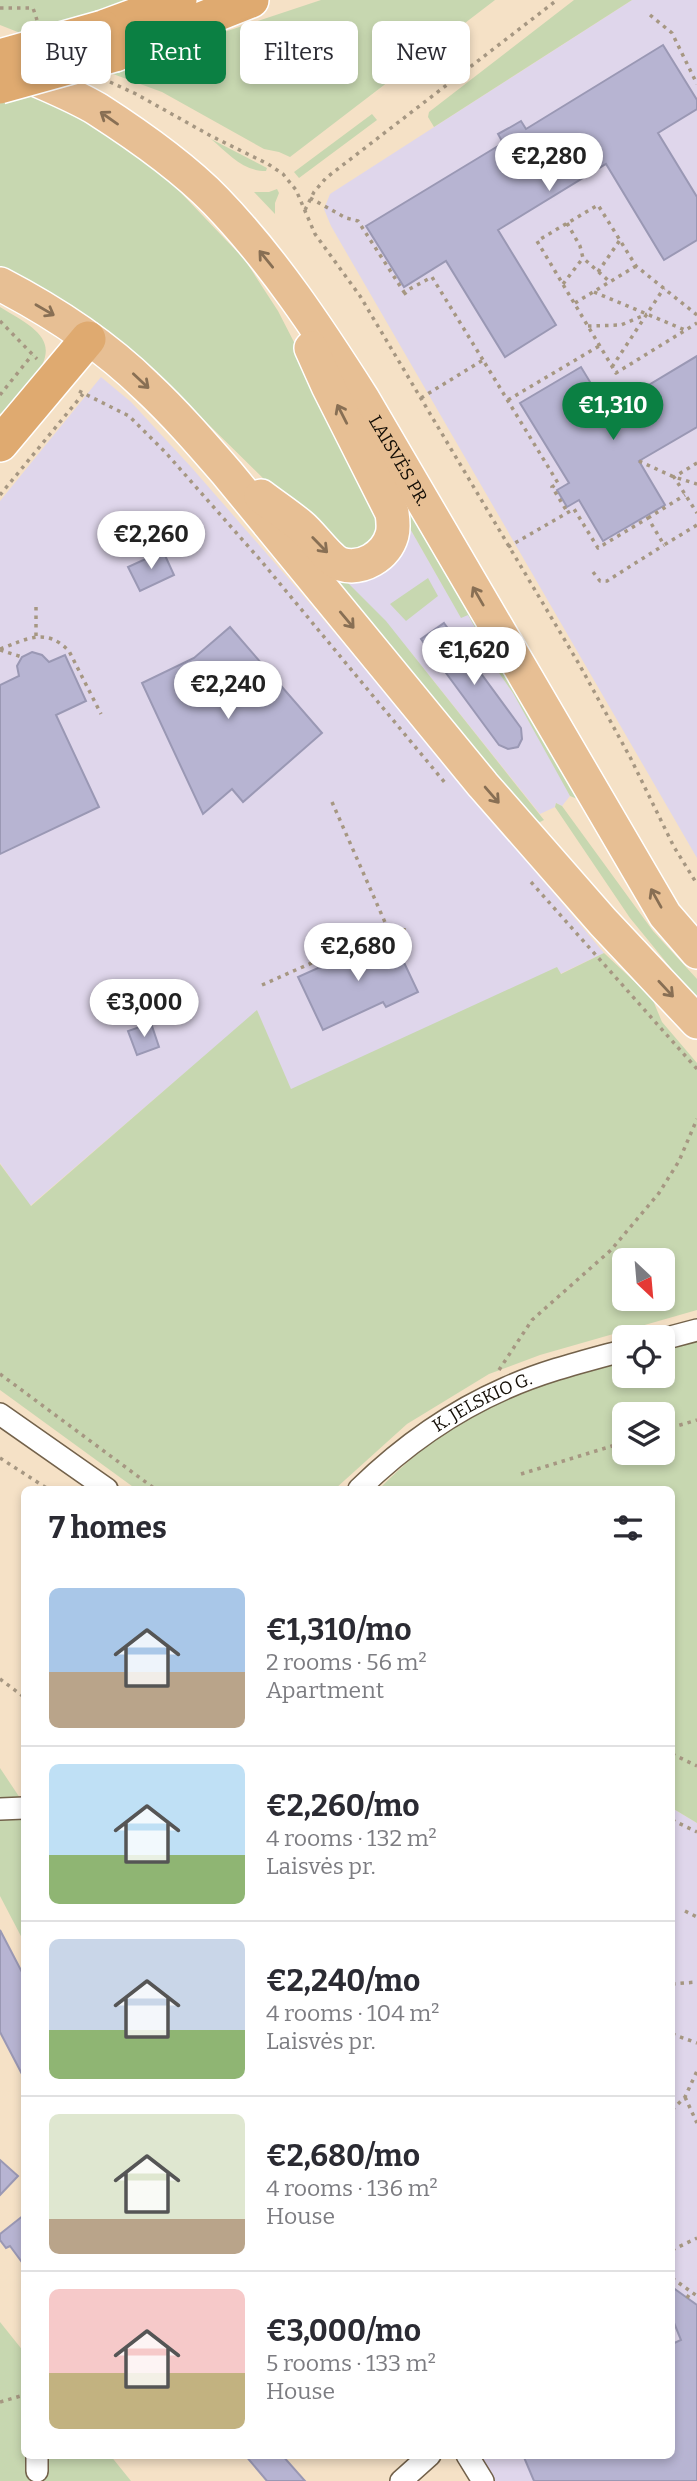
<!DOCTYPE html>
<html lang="en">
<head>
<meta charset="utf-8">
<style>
  :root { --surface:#fff; --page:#f7f7f7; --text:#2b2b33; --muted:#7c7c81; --line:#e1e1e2; --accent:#0b8043 }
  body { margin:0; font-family:Bitter,serif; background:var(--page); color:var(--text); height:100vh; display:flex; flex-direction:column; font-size:26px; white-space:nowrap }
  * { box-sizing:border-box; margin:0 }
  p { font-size:23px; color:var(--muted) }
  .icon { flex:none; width:38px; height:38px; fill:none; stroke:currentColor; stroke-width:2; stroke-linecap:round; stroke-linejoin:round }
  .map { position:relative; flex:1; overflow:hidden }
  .details { position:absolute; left:21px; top:1486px; width:654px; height:973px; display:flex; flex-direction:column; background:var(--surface); border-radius:10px; box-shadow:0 4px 10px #0003 }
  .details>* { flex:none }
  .guide { position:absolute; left:21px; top:21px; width:656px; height:63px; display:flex; gap:14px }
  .needle { width:46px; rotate:154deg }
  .fabs { position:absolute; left:612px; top:1248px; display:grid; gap:14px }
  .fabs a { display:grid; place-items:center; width:63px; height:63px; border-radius:10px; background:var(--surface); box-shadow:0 4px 10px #0003; font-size:35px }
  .price { position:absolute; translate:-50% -60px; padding:0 16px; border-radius:24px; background:#fff; color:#222; font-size:23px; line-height:46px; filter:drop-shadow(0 2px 4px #0008) }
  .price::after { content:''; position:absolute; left:50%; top:42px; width:21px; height:16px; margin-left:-10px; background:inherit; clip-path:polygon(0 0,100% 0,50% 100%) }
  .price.current { background:var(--accent); color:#fff }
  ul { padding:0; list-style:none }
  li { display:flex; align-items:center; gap:21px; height:175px; padding:0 28px }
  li+li { border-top:2px solid var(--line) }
  li span { display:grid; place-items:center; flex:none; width:196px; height:140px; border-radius:10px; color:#555 }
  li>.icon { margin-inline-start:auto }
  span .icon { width:84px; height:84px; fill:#fffc; stroke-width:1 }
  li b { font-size:30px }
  h2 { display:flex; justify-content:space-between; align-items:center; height:84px; padding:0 28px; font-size:30px }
  .pill { padding:0 24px; border-radius:10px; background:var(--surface); box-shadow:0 4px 10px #0003; font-size:24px; line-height:63px }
  .pill.current { background:var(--accent); color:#fff }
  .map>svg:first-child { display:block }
  .commercial { fill:#dfd6eb }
  .green { fill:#c7d7b0; fill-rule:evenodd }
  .building { fill:#b7b4d2; stroke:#9a98b4; stroke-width:2 }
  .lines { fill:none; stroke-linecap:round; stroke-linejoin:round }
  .minor-casing { stroke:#73624b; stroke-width:24 }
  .primary-casing { stroke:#fff; stroke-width:36 }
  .trunk-casing { stroke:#fff; stroke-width:38 }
  .path { stroke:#a69782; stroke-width:3.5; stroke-dasharray:3.5 5; stroke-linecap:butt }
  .minor { stroke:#fff; stroke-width:21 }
  .primary { stroke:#e7bf94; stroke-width:33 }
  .trunk { stroke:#dfaa70; stroke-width:35 }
  .trunk-bridge-casing { stroke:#fff; stroke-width:38; stroke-linecap:butt }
  .trunk-bridge { stroke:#dfaa70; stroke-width:35 }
  .oneway { stroke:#886f54 }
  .labels { text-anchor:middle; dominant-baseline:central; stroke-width:6; stroke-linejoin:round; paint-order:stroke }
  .street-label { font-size:18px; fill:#130d05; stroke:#ffefd9 }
</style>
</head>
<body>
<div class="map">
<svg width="697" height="2481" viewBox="0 0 697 2481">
  <rect width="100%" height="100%" fill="#f5e1c6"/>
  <!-- commercial -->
  <path class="commercial" d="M 632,0 L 697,0 L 697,858 L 331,226 L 324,209 L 330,194 Z
    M 101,377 L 131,402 L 192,468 L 301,593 L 604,953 L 560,974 L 556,968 L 291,1090 L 257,1011 L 30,1206 L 0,1163 L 0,501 Z
    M 400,511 L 461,617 L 468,614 L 477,631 L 473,634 L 513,693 L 547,750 L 570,796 L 562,806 L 556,803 L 555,807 L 540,814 L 408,649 L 324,559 Z
    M 672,1808 L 697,1823 L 697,2481 L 495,2481 L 481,2455 L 672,2455 Z"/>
  <!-- green -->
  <path class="green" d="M 0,0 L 150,0 L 33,38 L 0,25 Z
    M 321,0 L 495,0 L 290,157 L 279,152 L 264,149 L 162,92 L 113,74 L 203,39 Z
    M 574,0 L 632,0 L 434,127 L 428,117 L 429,112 Z
    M 29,92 L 71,112 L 124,144 L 164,175 L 245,260 L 278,311 L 381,511 L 385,522 L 369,551 L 335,549 L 145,362 C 101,325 50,300 0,272 L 0,98 Z
    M 372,114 L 377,120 L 299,178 L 294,172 Z
    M 211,139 L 267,168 L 266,171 C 242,171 229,154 211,139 Z
    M 277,189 L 279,193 L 275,203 L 275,214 L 254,192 L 269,192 Z
    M 0,307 C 36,329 65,341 30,383 C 21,394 12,406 0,414 Z
    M 373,440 L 580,800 L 570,796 L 513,693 L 472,634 L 477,631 L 468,615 L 461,618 L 400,511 Z
    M 298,533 L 386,621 L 544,820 L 540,822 L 536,821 L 424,690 Z
    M 428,578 L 438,596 L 406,621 L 390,604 Z
    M 556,803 L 562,806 L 653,931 L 697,979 L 697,1000 L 630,918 L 555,807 Z
    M 604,953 L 652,998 L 662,1022 L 697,1063 L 697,1310 L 540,1355 L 489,1374 L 407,1424 L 335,1489 L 136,1489 L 0,1390 L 0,1164 L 31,1206 L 257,1010 L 291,1089 L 557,967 L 561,974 ZM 625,1260 L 663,1260 L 663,1298 L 625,1298 Z
    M 697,1340 L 697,1823 L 672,1808 L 672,1489 L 379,1489 C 403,1465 429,1442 458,1424 C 508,1392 568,1377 625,1360 L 625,1376 L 663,1376 L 663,1349 ZM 625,1414 L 663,1414 L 663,1452 L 625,1452 Z
    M 0,1768 L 24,1804 L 24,1942 L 0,1896 Z
    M 0,2322 L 24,2352 L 24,2455 L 110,2455 L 131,2481 L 0,2481 Z"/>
  <!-- building -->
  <path class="building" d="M 663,45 L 697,100 L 697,109 L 658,133 L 697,197 L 697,240 L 664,260 L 606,164 L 498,230 L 556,325 L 505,357 L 446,261 L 404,287 L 366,226 L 503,143 L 498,134 L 509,128 L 521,121 L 526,129 Z
    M 697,356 L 697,427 L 639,461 L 665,505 L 603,541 L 579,500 L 567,507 L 557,490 L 569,483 L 520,403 L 581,367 L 607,410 Z
    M 163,551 L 174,575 L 140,591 L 128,567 Z
    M 444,623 L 521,728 L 522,739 L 518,747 L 508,749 L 499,745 L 421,639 Z
    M 230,627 L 322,733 L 243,802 L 232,789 L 203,814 L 142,683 L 194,658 Z
    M 32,652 L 42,655 L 49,662 L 65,655 L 86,701 L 56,715 L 99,807 L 0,854 L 0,685 L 19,676 L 17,666 L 22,657 Z
    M 391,935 L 418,992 L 386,1007 L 383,1002 L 323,1030 L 298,977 Z
    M 151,1023 L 159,1047 L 137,1055 L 128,1031 Z
    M 0,1930 L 24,1976 L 24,2078 L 0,2032 Z
    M 0,2160 L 18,2176 L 0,2195 Z
    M 24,2215 L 24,2265 L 10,2246 L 6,2248 L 0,2240 L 0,2234 Z
    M 672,2287 L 697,2305 L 697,2481 L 534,2481 L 523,2455 L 672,2455 L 672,2344 L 681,2340 L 672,2318 Z
    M 245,2455 L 282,2455 L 305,2481 L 267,2481 Z"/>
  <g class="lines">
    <defs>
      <g id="minor">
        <path d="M 663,1339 L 697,1330"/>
        <path d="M 0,1414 L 107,1489"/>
        <path id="s1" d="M 359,1489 C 402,1447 451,1412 506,1388 C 544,1371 585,1361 625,1350"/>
        <path d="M 0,1809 L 24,1808"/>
        <path d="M 37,2455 L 37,2471"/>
        <path d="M 467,2455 L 483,2481"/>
        <path d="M 401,2481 L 430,2455"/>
      </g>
      <g id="primary">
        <path id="s2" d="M 15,70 C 42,83 72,94 97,109 C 139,136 182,166 216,201 C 273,260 319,330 363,399 L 665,915 L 697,952"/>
        <path d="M 0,284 C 52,311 104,345 146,386 C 175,413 201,443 227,473 L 483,785 L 603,922 L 697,1022"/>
        <path d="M 261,496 C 274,506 288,515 301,526 C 312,535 328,559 340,564 C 362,571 386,556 392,535 C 394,528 393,520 392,513 L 328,386 L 311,348"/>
      </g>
      <path id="trunk" d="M 103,28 L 179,0
        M 115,54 L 251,0
        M 0,444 L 88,339"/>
    </defs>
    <!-- minor casing -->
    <use href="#minor" class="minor-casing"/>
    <!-- primary casing -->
    <use href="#primary" class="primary-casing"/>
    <!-- trunk casing -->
    <use href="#trunk" class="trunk-casing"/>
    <!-- path -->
    <path class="path" d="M 0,8 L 33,8 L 37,20
      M 650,15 L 672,33 L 697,84
      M 110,82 L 136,94 L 211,136 L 268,164 L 283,174 L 296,190 L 315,234 L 360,296 L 579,664 L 630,757 L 674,847 L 697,884
      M 310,198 L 346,218 L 358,221 L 404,292 L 432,277 L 483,360
      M 305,210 L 314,192 L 326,178 L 557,0
      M 567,223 L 580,246 L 583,258 L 610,282
      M 598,272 L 620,240
      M 563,284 L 583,258
      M 404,292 L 409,299
      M 594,292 L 685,330
      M 575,303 L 636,266
      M 697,315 L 636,266 L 598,205 L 537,241 L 616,373 L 697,323
      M 0,321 L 37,359
      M 588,326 L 621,325 L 647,314
      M 612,367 L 664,288
      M 79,391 L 129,416 L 166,453 L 262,562 L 446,784
      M 0,395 L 32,355
      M 421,398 L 483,360 L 558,483 L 552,487 L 568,513
      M 508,400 L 599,346
      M 639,461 L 674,477 L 697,484
      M 697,463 L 674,477 L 697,513
      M 0,495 L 83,394
      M 648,518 L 685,495
      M 508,547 L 574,509 L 598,548 L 648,518 L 664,545 L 697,525
      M 593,572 L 600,581 L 607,581 L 664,545
      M 36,636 L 36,604
      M 0,649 C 27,639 46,627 69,651 L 101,714
      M 0,650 L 22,657
      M 332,802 L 388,929 L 409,930
      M 531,882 L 697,1069
      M 262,985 L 388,929
      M 499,1370 L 532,1320 L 611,1250 L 659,1193 L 679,1161 L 697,1119
      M 0,1374 L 155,1489
      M 663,1430 L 697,1420
      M 0,1458 L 48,1489
      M 521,1474 L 625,1442
      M 0,1679 L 24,1697
      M 672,1754 L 697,1766
      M 672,1820 L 697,1832
      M 685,1911 L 697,1917
      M 672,1984 L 697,1982
      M 672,2034 L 697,2043
      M 685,2097 L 697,2123
      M 672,2110 L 685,2097 L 697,2071
      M 672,2250 L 697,2238
      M 672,2278 L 697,2296
      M 687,2298 L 691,2292
      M 0,2402 L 24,2395"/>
    <!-- minor -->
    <use href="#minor" class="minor"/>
    <!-- primary -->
    <use href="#primary" class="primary"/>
    <!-- trunk -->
    <use href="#trunk" class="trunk"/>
    <defs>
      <path id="trunk-bridge" d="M 0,57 L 103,28
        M 0,86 L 115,54"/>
    </defs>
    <!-- trunk-bridge casing -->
    <use href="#trunk-bridge" class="trunk-bridge-casing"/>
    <!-- trunk-bridge -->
    <use href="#trunk-bridge" class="trunk-bridge"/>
  </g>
  <!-- one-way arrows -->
  <defs><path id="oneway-shaft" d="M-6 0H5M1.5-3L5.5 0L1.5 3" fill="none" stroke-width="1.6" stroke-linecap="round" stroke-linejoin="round" transform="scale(1.75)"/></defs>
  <g class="oneway">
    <use href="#oneway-shaft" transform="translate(109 118) rotate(-145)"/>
    <use href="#oneway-shaft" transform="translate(266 259) rotate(-129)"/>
    <use href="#oneway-shaft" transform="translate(45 310) rotate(30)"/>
    <use href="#oneway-shaft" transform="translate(141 381) rotate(43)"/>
    <use href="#oneway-shaft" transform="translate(342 414) rotate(-117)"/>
    <use href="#oneway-shaft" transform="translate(320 545) rotate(46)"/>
    <use href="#oneway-shaft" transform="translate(478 596) rotate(-120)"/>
    <use href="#oneway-shaft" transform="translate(347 620) rotate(50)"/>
    <use href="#oneway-shaft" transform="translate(492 795) rotate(49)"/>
    <use href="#oneway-shaft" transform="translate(656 898) rotate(-119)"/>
    <use href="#oneway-shaft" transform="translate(666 989) rotate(47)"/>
  </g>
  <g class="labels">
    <!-- street labels -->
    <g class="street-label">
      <text stroke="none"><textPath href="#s2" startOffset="560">LAISVĖS PR.</textPath></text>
      <text stroke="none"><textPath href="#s1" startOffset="152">K. JELSKIO G.</textPath></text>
    </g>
  </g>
</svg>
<div class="fabs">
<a><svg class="needle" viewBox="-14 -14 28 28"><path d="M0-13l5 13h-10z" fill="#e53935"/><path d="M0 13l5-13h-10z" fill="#7c7c81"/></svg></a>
<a><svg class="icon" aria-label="locate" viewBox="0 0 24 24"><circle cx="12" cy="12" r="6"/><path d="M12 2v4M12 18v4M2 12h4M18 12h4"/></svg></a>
<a><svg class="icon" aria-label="layers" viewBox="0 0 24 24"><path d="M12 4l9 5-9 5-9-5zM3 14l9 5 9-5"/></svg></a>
</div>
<b class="price" style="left:549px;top:193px">€2,280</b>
<b class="price current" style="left:613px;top:442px">€1,310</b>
<b class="price" style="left:151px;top:571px">€2,260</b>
<b class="price" style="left:474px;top:687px">€1,620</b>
<b class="price" style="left:228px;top:721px">€2,240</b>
<b class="price" style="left:358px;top:983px">€2,680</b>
<b class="price" style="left:144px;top:1039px">€3,000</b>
<div class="guide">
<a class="pill">Buy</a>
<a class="pill current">Rent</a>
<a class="pill">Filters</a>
<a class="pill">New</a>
</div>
<section class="details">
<h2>7 homes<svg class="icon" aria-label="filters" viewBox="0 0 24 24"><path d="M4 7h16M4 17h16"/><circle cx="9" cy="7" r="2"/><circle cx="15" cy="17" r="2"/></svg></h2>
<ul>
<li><span style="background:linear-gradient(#a9c7e8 60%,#b9a48a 0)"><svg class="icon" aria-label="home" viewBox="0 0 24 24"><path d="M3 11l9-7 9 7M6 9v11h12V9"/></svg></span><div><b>€1,310/mo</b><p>2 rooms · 56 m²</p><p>Apartment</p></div></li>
<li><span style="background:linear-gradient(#bfe0f5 65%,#8fb573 0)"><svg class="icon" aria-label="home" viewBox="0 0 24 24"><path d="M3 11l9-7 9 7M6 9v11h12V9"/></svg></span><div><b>€2,260/mo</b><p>4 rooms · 132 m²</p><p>Laisvės pr.</p></div></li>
<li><span style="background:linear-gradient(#c9d6e8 65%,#8fb573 0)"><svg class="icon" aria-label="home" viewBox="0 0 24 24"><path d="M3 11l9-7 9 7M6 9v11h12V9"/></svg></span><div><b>€2,240/mo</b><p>4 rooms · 104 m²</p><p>Laisvės pr.</p></div></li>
<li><span style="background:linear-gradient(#dfe7d0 75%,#b9a48a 0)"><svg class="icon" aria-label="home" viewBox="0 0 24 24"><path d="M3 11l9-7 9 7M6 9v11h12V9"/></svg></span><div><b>€2,680/mo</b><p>4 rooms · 136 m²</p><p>House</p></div></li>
<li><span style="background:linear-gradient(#f6c9c9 60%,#c2b280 0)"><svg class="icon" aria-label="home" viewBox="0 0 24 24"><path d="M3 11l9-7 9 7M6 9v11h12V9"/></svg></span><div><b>€3,000/mo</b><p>5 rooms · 133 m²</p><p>House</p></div></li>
</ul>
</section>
</div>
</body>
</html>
